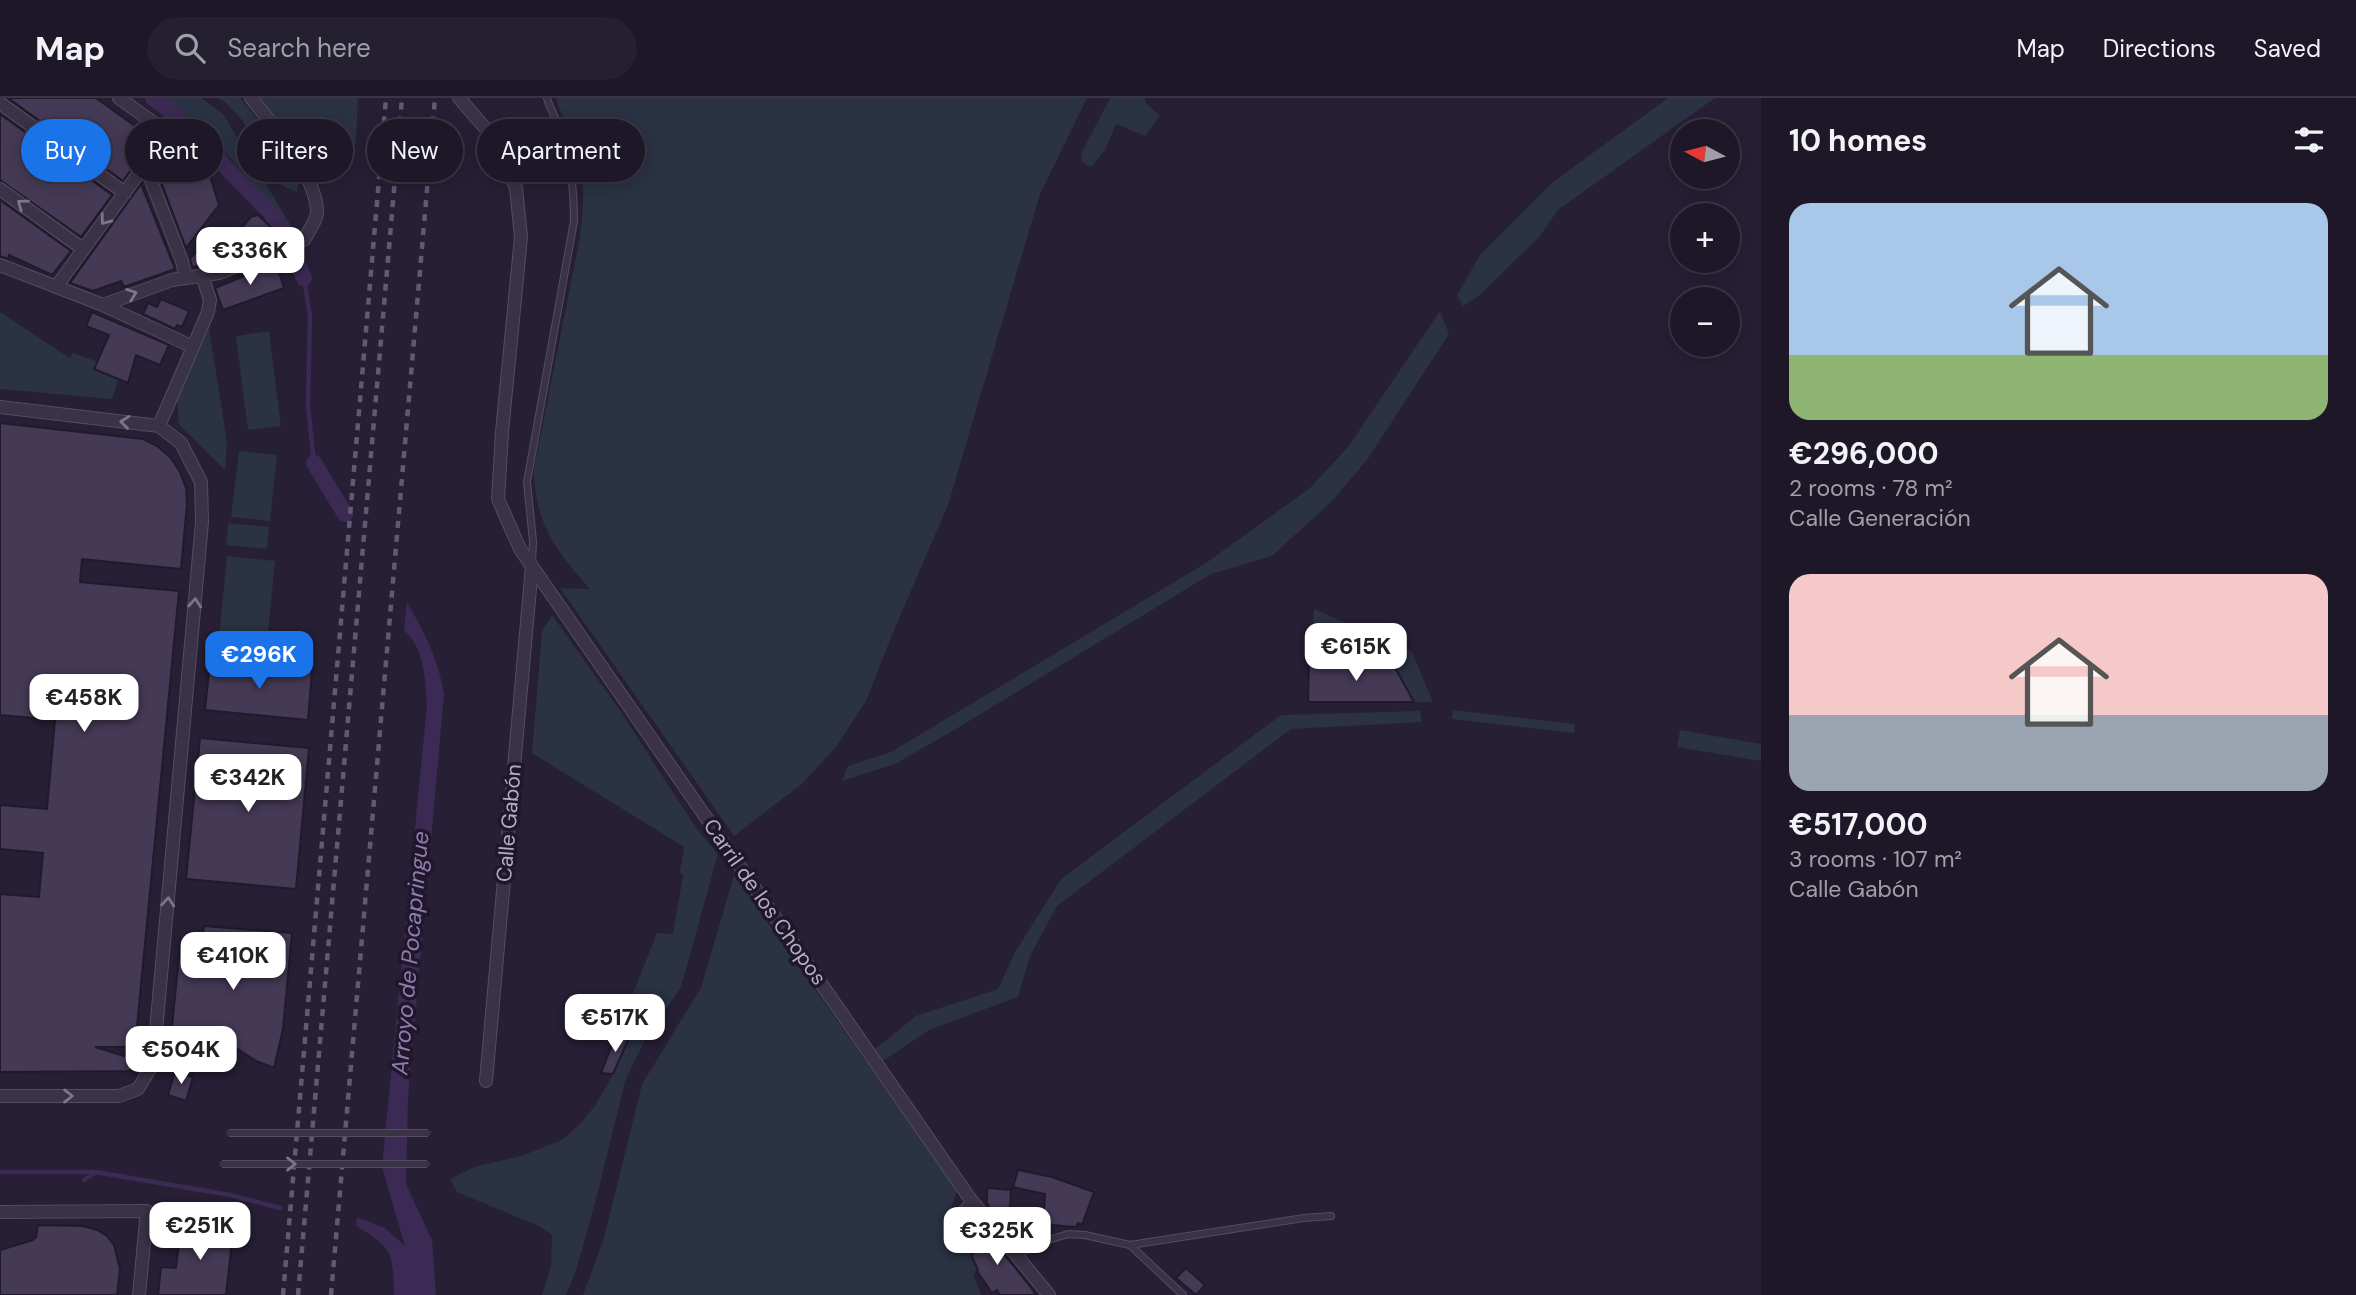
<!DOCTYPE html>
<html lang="en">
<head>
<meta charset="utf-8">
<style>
  :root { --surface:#1d1728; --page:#252030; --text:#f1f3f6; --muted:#a09fa8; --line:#3b3645; --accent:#1a73e8 }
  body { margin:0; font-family:"DM Sans",sans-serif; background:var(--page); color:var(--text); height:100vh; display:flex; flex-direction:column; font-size:26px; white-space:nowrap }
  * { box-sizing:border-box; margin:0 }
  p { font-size:23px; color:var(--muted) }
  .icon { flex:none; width:38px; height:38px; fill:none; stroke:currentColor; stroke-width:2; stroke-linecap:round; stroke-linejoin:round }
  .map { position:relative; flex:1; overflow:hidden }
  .side { display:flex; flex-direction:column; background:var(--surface); width:595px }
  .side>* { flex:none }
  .banner { position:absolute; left:21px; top:21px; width:665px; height:63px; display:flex; gap:14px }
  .needle { width:46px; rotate:277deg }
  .buttons { position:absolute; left:1670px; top:21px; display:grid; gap:14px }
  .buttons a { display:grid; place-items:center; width:70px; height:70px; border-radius:50%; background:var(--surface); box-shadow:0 4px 18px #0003,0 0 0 2px var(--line); font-size:35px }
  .price { position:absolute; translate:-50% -60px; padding:0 16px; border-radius:14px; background:#fff; color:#222; font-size:23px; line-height:46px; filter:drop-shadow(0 2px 4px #0008) }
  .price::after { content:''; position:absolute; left:50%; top:42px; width:21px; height:16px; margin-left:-10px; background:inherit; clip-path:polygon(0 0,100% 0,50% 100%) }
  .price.active { background:var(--accent); color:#fff }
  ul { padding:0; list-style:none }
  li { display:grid; align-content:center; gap:14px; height:371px; padding:0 28px }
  li span { display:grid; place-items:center; height:217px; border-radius:21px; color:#555 }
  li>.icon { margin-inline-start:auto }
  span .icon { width:126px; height:126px; fill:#fffc; stroke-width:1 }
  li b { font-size:30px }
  h2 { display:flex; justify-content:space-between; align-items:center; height:84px; padding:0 28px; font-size:30px }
  .pill { padding:0 24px; border-radius:32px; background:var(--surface); box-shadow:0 4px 18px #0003,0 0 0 2px var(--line); font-size:24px; line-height:63px }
  .pill.active { background:var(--accent); color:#fff }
  header { display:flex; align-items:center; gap:42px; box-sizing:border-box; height:98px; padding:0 35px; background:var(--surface); border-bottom:2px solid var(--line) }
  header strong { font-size:33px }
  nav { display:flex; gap:38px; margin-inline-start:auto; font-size:24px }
  .search { width:490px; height:63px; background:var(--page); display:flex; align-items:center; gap:18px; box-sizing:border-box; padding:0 24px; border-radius:38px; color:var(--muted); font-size:26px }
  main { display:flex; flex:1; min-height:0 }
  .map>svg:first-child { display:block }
  .green { fill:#2a3243 }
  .water { fill:#3b2b54 }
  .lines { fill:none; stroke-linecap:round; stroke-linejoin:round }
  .stream { stroke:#3b2b54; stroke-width:4.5 }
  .canal { stroke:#3b2b54; stroke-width:16 }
  .building { fill:#453a56; stroke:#211a2c; stroke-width:2 }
  .lane-casing { stroke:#554d61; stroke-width:8 }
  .street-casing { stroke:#554d61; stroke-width:14 }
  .lane { stroke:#3a3246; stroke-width:6 }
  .street { stroke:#3a3246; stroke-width:12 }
  .rail { stroke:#635972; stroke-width:4.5; stroke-dasharray:7 7; stroke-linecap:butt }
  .lane-bridge-casing { stroke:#554d61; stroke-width:8; stroke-linecap:butt }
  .lane-bridge { stroke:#3a3246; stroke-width:6 }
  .oneway { stroke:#7e758b }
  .labels { text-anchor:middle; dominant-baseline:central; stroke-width:7; stroke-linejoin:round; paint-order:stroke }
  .street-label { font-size:21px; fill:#b6acc3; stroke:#1f182a }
  .water-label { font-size:23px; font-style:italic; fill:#907bb1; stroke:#1f182a }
</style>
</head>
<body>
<header>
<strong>Map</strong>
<div class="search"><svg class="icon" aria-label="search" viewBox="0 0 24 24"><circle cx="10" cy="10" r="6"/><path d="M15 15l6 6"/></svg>Search here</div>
<nav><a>Map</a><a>Directions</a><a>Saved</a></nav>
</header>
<main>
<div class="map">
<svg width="1761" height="1197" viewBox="0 0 1761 1197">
  <rect width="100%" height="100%" fill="#271f35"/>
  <!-- green -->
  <path class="green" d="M 165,0 L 201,0 L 223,16 L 296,136 L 291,138 C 262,92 209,32 165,0 Z
    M 218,0 L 240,0 L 286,56 L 299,82 L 297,94 L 282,88 L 242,22 L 226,5 Z
    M 260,0 L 358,0 L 356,45 L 321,79 Z
    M 556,0 L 1087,0 L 1040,96 L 948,407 L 892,537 L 866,603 L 836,649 L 802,686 L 734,738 L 560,490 L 590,491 C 556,453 534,424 534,371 L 580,139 C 582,119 585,99 582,79 C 578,51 564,26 556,0 Z
    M 1110,0 L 1145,0 L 1145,4 L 1160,18 L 1145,38 L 1116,26 L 1105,52 L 1091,69 L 1082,64 L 1081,56 Z
    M 1668,0 L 1715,0 L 1558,112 L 1539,139 L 1480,197 L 1463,208 L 1457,197 L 1480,157 L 1553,84 Z
    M 1440,213 L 1449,236 L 1367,362 L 1331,404 L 1272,458 L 1211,476 L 961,628 L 895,666 L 842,683 L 848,668 L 891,654 L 1206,465 L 1310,390 L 1348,349 Z
    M 0,214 L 70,260 L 73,255 L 98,264 L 95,272 L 118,281 L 112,301 L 0,291 Z
    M 209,230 L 227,344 L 225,372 L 179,327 L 177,302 Z
    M 269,233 L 281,328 L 248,332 L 236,238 Z
    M 239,353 L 277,357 L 270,423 L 231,419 Z
    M 228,425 L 269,429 L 267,451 L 226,447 Z
    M 227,458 L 275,463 L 266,555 L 218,550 Z
    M 1314,511 L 1412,554 L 1433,604 L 1414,604 L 1392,564 L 1312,540 Z
    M 552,517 L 621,614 L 696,730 L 718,756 L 681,889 L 645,942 L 625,983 L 598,1094 L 576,1173 L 566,1197 L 542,1197 L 551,1168 L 552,1137 L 541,1129 L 457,1094 L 450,1081 L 474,1069 L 521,1058 L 562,1042 L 578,1028 L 595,1008 L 613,976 L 628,940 L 617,935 L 657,835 L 673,836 L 683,778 L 680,774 L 684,749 L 532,655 L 542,533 Z
    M 1453,612 L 1575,626 L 1574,635 L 1452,621 Z
    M 1420,613 L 1422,624 L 1291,631 L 1057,808 L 1030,858 L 1018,899 L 929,932 L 883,963 L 874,952 L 916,918 L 998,891 L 1015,854 L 1061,781 L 1281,617 Z
    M 1680,632 L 1761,646 L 1761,663 L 1677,649 Z
    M 734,777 L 957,1092 L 950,1114 L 953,1128 L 959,1132 L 978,1172 L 973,1176 L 981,1197 L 583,1197 L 604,1140 L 642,986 L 701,890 Z"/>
  <!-- water -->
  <path class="water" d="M 407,504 C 425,536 438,560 444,596 L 408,999 L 406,1086 L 432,1142 L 436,1197 L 394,1197 C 393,1155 393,1150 356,1128 L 357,1119 L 385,1130 L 405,1148 L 382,1069 L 427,607 C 425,580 425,552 404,532 Z"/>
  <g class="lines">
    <!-- stream -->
    <path class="stream" d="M 304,180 L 310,218 L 308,307 L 314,365
      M 0,1074 L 94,1074
      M 84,1082 L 96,1074 L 230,1097 L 280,1110"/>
    <!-- canal -->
    <path class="canal" d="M 153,0 L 175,17 L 270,114 L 285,136 L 304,180
      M 314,365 L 345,416"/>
  </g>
  <!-- building -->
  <path class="building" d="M 8,0 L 96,0 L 153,41 L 123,83 Z
    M 0,16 L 112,97 L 81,139 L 0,82 Z
    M 175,39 L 207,68 L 219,107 L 186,150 L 155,68 Z
    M 141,86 L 175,171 L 124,189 L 121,183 L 93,193 L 70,185 Z
    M 0,102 L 71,153 L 52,177 L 9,157 L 8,161 L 0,158 Z
    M 258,117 L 276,134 L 264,148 L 221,165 L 192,169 L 190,160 L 224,127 L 229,144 L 251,119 Z
    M 276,165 L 284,190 L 223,212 L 215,190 Z
    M 161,201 L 189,213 L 182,229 L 177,227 L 175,231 L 143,216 L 148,205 L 157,209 Z
    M 92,214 L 169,247 L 160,267 L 136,257 L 128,285 L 94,271 L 109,237 L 86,228 Z
    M 0,325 L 143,341 L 157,348 L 171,360 L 180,374 L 186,390 L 187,406 L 181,471 L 82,461 L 80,484 L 179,493 L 135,949 L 95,949 L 134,961 L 130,973 L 0,974 L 0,796 L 39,799 L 43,755 L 0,751 L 0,707 L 47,711 L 55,622 L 0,617 Z
    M 1309,563 L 1392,564 L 1414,604 L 1308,604 Z
    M 210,564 L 312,573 L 308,622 L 205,612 Z
    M 200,640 L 309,650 L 296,791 L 186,781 Z
    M 204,828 L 292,835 L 283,931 L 274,970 L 256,963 L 233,948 L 170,949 L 180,848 L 201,850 Z
    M 617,935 L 629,940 L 613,976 L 601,975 Z
    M 175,974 L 193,979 L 186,1003 L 168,997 Z
    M 1018,1072 L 1052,1079 L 1094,1094 L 1082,1127 L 1078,1125 L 1076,1129 L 1052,1127 L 1049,1133 L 1017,1144 L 991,1112 L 987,1105 L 987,1090 L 1011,1092 L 1010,1111 L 1024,1131 L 1039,1116 L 1044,1115 L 1045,1096 L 1013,1089 Z
    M 977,1123 L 1030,1188 L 1036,1197 L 1000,1197 L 997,1192 L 992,1195 L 977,1173 L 978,1172 L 971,1157 L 980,1150 L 971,1137 L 976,1134 L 971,1128 Z
    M 234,1126 L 226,1197 L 158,1197 L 161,1169 L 176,1170 L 181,1127 Z
    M 38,1127 L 83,1128 L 97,1132 L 107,1138 L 114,1147 L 120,1171 L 117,1197 L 0,1197 L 0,1152 L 33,1142 L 36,1139 Z
    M 1186,1170 L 1205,1187 L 1196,1197 L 1176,1180 Z"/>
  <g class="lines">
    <defs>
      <path id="lane" d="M 168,35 L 178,29 L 214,64
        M 532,466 L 533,443 L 527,384 L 574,123 C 574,93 571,65 562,36 C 558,23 550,12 547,0
        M 956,1117 L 971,1102
        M 1130,1147 L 1183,1197
        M 1017,1157 L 1045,1143 L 1068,1136 L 1085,1137 L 1130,1147 L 1304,1120 L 1331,1118"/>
      <path id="street" d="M 459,0 L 493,39 L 516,90 L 521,139 L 502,334 L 498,401 L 520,451 L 971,1102 L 1049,1197
        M 0,5 L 125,95
        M 145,67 L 182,163 L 186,180
        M 0,91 L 83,151
        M 0,167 L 103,207 L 172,182 L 219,175 L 304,142 C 308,134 318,121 317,112 C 315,77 274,28 251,0
        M 56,189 L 168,35 L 119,0
        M 103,207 L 193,249
        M 0,309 L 159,328 L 181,345 L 201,384 L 202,424 L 153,966 L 138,991 L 119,998 L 0,998
        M 159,328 L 208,214 L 210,202 L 202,177
        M 486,983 L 532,468
        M 0,1114 L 147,1113 L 139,1197"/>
    </defs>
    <!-- lane casing -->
    <use href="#lane" class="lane-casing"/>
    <!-- street casing -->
    <use href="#street" class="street-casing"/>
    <!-- lane -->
    <use href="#lane" class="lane"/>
    <!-- street -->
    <use href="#street" class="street"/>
    <!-- rail -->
    <path class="rail" d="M 283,1197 L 386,0
      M 298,1197 L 402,0
      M 331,1197 L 435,0"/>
    <defs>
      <path id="lane-bridge" d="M 229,1035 L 428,1035
        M 222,1066 L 427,1066"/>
    </defs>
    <!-- lane-bridge casing -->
    <use href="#lane-bridge" class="lane-bridge-casing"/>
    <!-- lane-bridge -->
    <use href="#lane-bridge" class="lane-bridge"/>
  </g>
  <!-- one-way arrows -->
  <defs><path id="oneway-chevron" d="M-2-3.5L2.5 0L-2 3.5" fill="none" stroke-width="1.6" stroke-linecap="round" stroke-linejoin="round" transform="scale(1.75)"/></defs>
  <g class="oneway">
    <use href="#oneway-chevron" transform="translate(22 106) rotate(-144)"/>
    <use href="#oneway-chevron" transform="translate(105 122) rotate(127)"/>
    <use href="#oneway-chevron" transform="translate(132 196) rotate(-20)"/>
    <use href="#oneway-chevron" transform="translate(125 324) rotate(-173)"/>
    <use href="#oneway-chevron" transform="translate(195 505) rotate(-85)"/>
    <use href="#oneway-chevron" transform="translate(168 804) rotate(-85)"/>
    <use href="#oneway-chevron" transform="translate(68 998)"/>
    <use href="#oneway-chevron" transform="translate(291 1066)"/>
  </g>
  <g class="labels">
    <!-- street labels -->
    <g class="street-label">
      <text transform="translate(509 725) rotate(-85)">Calle Gabón</text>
      <text transform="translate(765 804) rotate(55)">Carril de los Chopos</text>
    </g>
    <!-- water labels -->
    <g class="water-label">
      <text transform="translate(410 855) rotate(-85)">Arroyo de Pocapringue</text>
    </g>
  </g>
</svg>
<div class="buttons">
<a><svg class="needle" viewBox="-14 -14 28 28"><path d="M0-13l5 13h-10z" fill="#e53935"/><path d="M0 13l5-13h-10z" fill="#a09fa8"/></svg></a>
<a>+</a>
<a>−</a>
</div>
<b class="price" style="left:250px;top:189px">€336K</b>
<b class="price" style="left:1356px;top:585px">€615K</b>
<b class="price active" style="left:259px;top:593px">€296K</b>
<b class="price" style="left:84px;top:636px">€458K</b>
<b class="price" style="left:248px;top:716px">€342K</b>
<b class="price" style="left:233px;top:894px">€410K</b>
<b class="price" style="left:615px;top:956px">€517K</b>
<b class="price" style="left:181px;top:988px">€504K</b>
<b class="price" style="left:200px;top:1164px">€251K</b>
<b class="price" style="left:997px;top:1169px">€325K</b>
<div class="banner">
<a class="pill active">Buy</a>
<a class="pill">Rent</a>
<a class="pill">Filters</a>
<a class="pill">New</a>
<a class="pill">Apartment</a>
</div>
</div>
<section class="side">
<h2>10 homes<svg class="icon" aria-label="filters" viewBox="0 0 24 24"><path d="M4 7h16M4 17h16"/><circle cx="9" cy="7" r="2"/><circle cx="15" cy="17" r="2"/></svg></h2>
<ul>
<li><span style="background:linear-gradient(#a9c7e8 70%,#8fb573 0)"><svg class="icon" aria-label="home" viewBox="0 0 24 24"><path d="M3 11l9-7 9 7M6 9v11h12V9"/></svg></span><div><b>€296,000</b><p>2 rooms · 78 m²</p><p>Calle Generación</p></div></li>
<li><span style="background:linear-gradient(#f6c9c9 65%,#9aa5b1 0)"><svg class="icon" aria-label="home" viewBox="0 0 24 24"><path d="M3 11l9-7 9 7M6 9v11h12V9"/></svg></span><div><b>€517,000</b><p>3 rooms · 107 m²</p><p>Calle Gabón</p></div></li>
</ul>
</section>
</main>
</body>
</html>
